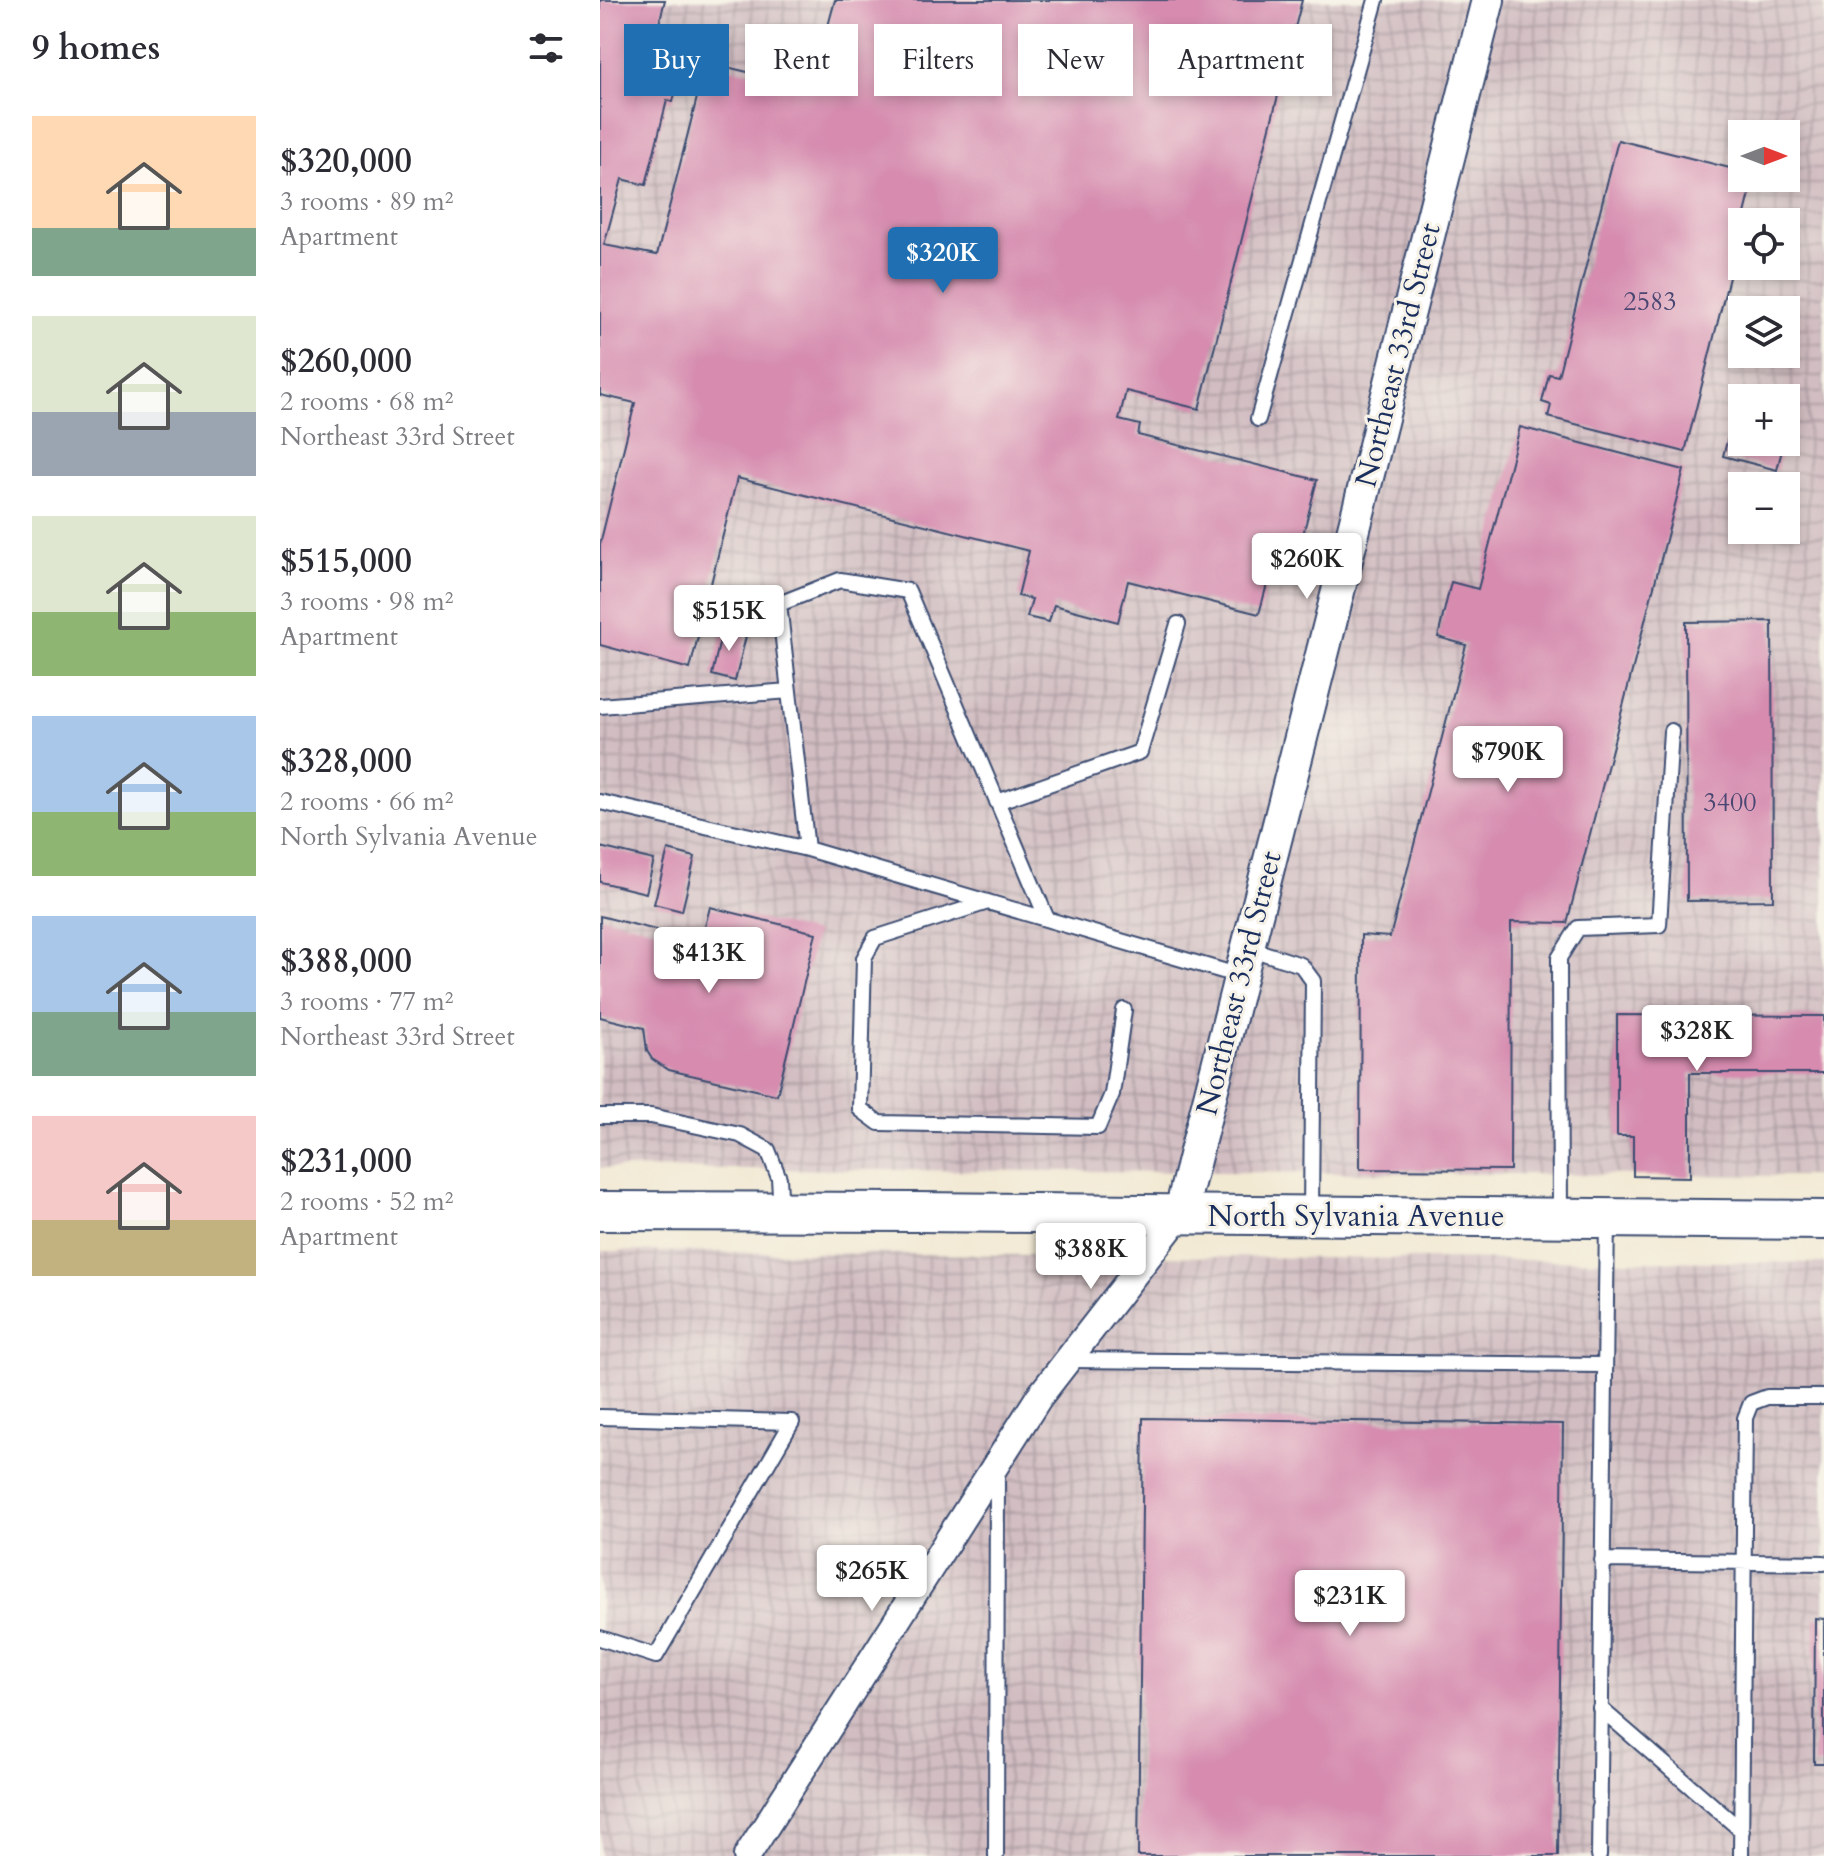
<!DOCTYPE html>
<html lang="en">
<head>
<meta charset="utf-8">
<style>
  :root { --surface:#fff; --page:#f2f2f3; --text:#2b2b33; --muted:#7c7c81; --accent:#1f6fb2 }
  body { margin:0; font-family:Cardo,serif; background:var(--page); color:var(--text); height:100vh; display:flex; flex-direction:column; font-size:30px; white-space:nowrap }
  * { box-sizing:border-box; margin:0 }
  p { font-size:26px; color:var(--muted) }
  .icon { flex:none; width:44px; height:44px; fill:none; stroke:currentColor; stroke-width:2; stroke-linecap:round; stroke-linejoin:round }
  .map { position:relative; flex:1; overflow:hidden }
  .side { display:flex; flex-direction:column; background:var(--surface); width:600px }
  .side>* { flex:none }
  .hud { position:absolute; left:24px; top:24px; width:760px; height:72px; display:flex; gap:16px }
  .needle { width:52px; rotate:90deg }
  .fabs { position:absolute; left:1128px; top:120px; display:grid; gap:16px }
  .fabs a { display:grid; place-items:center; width:72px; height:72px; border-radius:0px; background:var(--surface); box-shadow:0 4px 12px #0003; font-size:40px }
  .price { position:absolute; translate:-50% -68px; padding:0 18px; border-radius:8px; background:#fff; color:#222; font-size:26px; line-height:52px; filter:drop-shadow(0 2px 4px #0008) }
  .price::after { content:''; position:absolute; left:50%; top:48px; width:24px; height:18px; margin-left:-12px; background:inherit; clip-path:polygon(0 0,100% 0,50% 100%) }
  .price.on { background:var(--accent); color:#fff }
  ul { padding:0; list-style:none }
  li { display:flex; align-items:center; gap:24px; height:200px; padding:0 32px }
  li span { display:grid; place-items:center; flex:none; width:224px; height:160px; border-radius:0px; color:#555 }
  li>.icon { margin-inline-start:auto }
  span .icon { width:96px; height:96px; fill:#fffc; stroke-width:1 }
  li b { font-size:34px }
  h2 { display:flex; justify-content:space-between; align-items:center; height:96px; padding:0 32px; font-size:34px }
  .pill { padding:0 28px; border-radius:0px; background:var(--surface); box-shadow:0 4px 12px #0003; font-size:28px; line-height:72px }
  .pill.on { background:var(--accent); color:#fff }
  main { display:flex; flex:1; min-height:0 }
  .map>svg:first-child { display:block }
  .industrial { fill:url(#industrial-grid); fill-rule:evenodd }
  .building { fill:#d68baf }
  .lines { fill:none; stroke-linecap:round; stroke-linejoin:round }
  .service-casing { stroke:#3b4b70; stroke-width:18 }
  .minor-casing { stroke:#3b4b70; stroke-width:30 }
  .tertiary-casing { stroke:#3b4b70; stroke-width:36 }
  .secondary-casing { stroke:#3b4b70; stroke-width:42 }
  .service { stroke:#fff; stroke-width:14 }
  .minor { stroke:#fff; stroke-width:26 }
  .tertiary { stroke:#fff; stroke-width:32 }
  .secondary { stroke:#fff; stroke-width:38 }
  .labels { text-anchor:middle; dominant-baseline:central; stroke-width:6; stroke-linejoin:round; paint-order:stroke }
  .number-label { font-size:26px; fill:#4a4672 }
  .street-label { font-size:30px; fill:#1b2f5e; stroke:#f7f3e8 }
</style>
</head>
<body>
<main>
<section class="side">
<h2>9 homes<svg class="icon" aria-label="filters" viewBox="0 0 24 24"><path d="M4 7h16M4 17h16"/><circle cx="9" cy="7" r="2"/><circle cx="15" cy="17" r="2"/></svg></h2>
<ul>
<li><span style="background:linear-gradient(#ffd9b3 70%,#7fa58c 0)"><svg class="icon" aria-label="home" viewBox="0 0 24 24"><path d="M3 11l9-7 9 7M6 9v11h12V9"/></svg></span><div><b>$320,000</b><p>3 rooms · 89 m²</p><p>Apartment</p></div></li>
<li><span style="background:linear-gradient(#dfe7d0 60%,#9aa5b1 0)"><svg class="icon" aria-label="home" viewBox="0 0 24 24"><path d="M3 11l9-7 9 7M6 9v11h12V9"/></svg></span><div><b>$260,000</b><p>2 rooms · 68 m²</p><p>Northeast 33rd Street</p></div></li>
<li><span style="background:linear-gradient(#dfe7d0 60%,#8fb573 0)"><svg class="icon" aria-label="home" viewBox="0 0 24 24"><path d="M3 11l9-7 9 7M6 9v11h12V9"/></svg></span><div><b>$515,000</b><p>3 rooms · 98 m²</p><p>Apartment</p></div></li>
<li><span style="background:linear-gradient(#a9c7e8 60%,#8fb573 0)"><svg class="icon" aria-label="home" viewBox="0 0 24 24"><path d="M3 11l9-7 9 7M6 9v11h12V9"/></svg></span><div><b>$328,000</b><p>2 rooms · 66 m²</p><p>North Sylvania Avenue</p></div></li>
<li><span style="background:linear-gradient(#a9c7e8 60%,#7fa58c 0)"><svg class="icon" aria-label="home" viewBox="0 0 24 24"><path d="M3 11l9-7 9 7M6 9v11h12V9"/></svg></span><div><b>$388,000</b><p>3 rooms · 77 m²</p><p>Northeast 33rd Street</p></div></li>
<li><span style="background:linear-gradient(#f6c9c9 65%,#c2b280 0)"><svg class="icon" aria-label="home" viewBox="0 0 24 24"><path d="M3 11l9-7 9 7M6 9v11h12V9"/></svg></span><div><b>$231,000</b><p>2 rooms · 52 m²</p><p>Apartment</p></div></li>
</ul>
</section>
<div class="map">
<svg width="1224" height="1856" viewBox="0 0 1224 1856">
  <defs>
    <pattern id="industrial-grid" width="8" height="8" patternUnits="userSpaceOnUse" patternTransform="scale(2)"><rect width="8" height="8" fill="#d2bec2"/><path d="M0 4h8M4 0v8" fill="none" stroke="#aa9ba1"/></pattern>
  </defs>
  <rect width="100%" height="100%" fill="#f7f3e8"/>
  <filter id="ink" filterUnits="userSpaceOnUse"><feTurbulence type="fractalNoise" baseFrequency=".0125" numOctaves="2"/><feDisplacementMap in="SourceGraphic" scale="16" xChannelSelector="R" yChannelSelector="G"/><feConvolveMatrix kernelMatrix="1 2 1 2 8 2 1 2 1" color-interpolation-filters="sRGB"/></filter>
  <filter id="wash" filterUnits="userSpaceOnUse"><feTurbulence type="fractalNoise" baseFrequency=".006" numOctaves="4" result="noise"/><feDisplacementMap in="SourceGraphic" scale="32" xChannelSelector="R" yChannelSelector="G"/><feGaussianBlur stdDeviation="1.8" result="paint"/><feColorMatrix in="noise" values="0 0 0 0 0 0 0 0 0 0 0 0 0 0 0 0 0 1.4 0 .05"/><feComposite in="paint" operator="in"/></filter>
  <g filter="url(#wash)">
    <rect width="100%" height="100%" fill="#f2e9d3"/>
    <!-- industrial -->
    <path class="industrial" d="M 0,0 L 1224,0 L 1224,1176 L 0,1168 ZM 1142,134 L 1186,134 L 1186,178 L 1142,178 ZM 1142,222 L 1186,222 L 1186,266 L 1142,266 ZM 1142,310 L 1186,310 L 1186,354 L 1142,354 ZM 1142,398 L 1186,398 L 1186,442 L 1142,442 ZM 1142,486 L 1186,486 L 1186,530 L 1142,530 Z
      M 0,1251 L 1224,1263 L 1224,1856 L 0,1856 Z"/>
    <g id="blocks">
      <!-- building -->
      <path class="building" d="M 0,0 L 65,0 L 52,51 L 83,60 L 73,102 L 67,100 L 46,185 L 22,179 L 4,245 L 57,255 L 106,62 L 164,76 L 170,51 L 236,68 L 242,46 L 224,41 L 235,0 L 702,0 L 599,409 L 526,391 L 519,420 L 540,425 L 538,435 L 717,480 L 692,578 L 670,573 L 659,614 L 528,581 L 518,622 L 454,605 L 449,622 L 427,617 L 432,599 L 418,596 L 429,551 L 137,478 L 90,669 L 0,645 L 0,544 L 35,403 L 0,395 Z
        M 1018,140 L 1142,171 L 1142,178 L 1154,178 L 1085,452 L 948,417 L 951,405 L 942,402 L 949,374 L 958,376 Z
        M 1135,412 L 1142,414 L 1142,442 L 1184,442 L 1177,470 L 1123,456 Z
        M 920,427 L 1084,470 L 967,923 L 911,922 L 910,1170 L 760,1169 L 761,935 L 790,937 L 866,645 L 838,637 L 851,582 L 878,589 Z
        M 1172,621 L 1173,900 L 1087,901 L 1086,622 Z
        M 123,626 L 147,632 L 135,681 L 112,675 Z
        M 0,847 L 54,860 L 46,893 L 0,882 Z
        M 68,850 L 95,857 L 82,911 L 54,904 Z
        M 110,907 L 216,933 L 177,1095 L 69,1070 L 52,1059 L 47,1051 L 44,1028 L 0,1017 L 0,916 L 72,934 L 70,943 L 99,950 Z
        M 1017,1015 L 1224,1016 L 1224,1073 L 1090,1073 L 1090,1177 L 1033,1176 L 1033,1136 L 1017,1136 Z
        M 543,1418 L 963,1424 L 958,1856 L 538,1856 Z
        M 1215,1618 L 1224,1619 L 1224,1764 L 1214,1764 Z"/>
    </g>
  </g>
  <g filter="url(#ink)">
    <use href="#blocks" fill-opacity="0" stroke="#3b4b70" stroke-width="2"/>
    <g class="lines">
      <defs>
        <path id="service" d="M 658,419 L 776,0
          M 0,706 L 189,691
          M 0,802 L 207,849 L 640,976
          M 397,802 L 540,752 L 578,624
          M 207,849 L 179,604 L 240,580 L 308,591 L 447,919
          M 388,902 L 275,938 L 264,958 L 260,1109 L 279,1123 L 498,1127 L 512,1094 L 524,1010
          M 648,948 L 701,965 L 713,981 L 711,1213
          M 0,1116 L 51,1116 L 140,1135 L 168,1150 L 179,1178 L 181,1211
          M 960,1215 L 959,958 L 978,928 L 1059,925 L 1071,731
          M 469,1360 L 1005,1365
          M 0,1417 L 192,1422 L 56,1656 L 0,1638
          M 1002,1560 L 1224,1563
          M 1000,1708 L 1142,1831
          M 396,1856 L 397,1470
          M 999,1856 L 1007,1218
          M 1141,1856 L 1145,1418 L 1151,1403 L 1167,1397 L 1224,1397"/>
        <path id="minor" d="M 147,1856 L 439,1397 L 580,1215"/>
        <path id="tertiary" d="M 580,1215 L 888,0"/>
        <path id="secondary" d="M 0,1211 L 315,1212 L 1224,1220"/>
      </defs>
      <!-- service casing -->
      <use href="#service" class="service-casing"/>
      <!-- minor casing -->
      <use href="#minor" class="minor-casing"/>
      <!-- tertiary casing -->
      <use href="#tertiary" class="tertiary-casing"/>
      <!-- secondary casing -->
      <use href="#secondary" class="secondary-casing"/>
      <!-- service -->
      <use href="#service" class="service"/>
      <!-- minor -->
      <use href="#minor" class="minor"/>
      <!-- tertiary -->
      <use href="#tertiary" class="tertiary"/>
      <!-- secondary -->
      <use href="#secondary" class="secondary"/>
    </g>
  </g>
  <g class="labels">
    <!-- number labels -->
    <g class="number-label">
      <text x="1050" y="301">2583</text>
      <text x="1130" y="802">3400</text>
    </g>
    <!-- street labels -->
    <g class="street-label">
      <text transform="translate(798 355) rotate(-76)">Northeast 33rd Street</text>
      <text transform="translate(639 983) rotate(-76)">Northeast 33rd Street</text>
      <text x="756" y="1216">North Sylvania Avenue</text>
    </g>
  </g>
</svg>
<div class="fabs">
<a><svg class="needle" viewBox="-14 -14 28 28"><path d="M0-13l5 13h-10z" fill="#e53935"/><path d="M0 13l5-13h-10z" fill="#7c7c81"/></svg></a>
<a><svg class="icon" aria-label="locate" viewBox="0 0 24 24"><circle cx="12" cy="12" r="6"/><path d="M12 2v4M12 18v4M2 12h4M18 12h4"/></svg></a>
<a><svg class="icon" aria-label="layers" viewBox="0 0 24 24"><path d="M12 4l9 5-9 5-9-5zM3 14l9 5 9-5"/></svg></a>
<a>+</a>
<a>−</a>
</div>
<b class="price on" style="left:343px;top:295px">$320K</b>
<b class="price" style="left:707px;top:601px">$260K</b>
<b class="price" style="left:129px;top:653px">$515K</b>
<b class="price" style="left:908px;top:794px">$790K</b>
<b class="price" style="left:109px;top:995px">$413K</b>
<b class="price" style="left:1097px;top:1073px">$328K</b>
<b class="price" style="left:491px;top:1291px">$388K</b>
<b class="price" style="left:272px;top:1613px">$265K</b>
<b class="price" style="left:750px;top:1638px">$231K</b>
<div class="hud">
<a class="pill on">Buy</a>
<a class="pill">Rent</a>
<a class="pill">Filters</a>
<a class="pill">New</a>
<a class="pill">Apartment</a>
</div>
</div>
</main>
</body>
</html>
